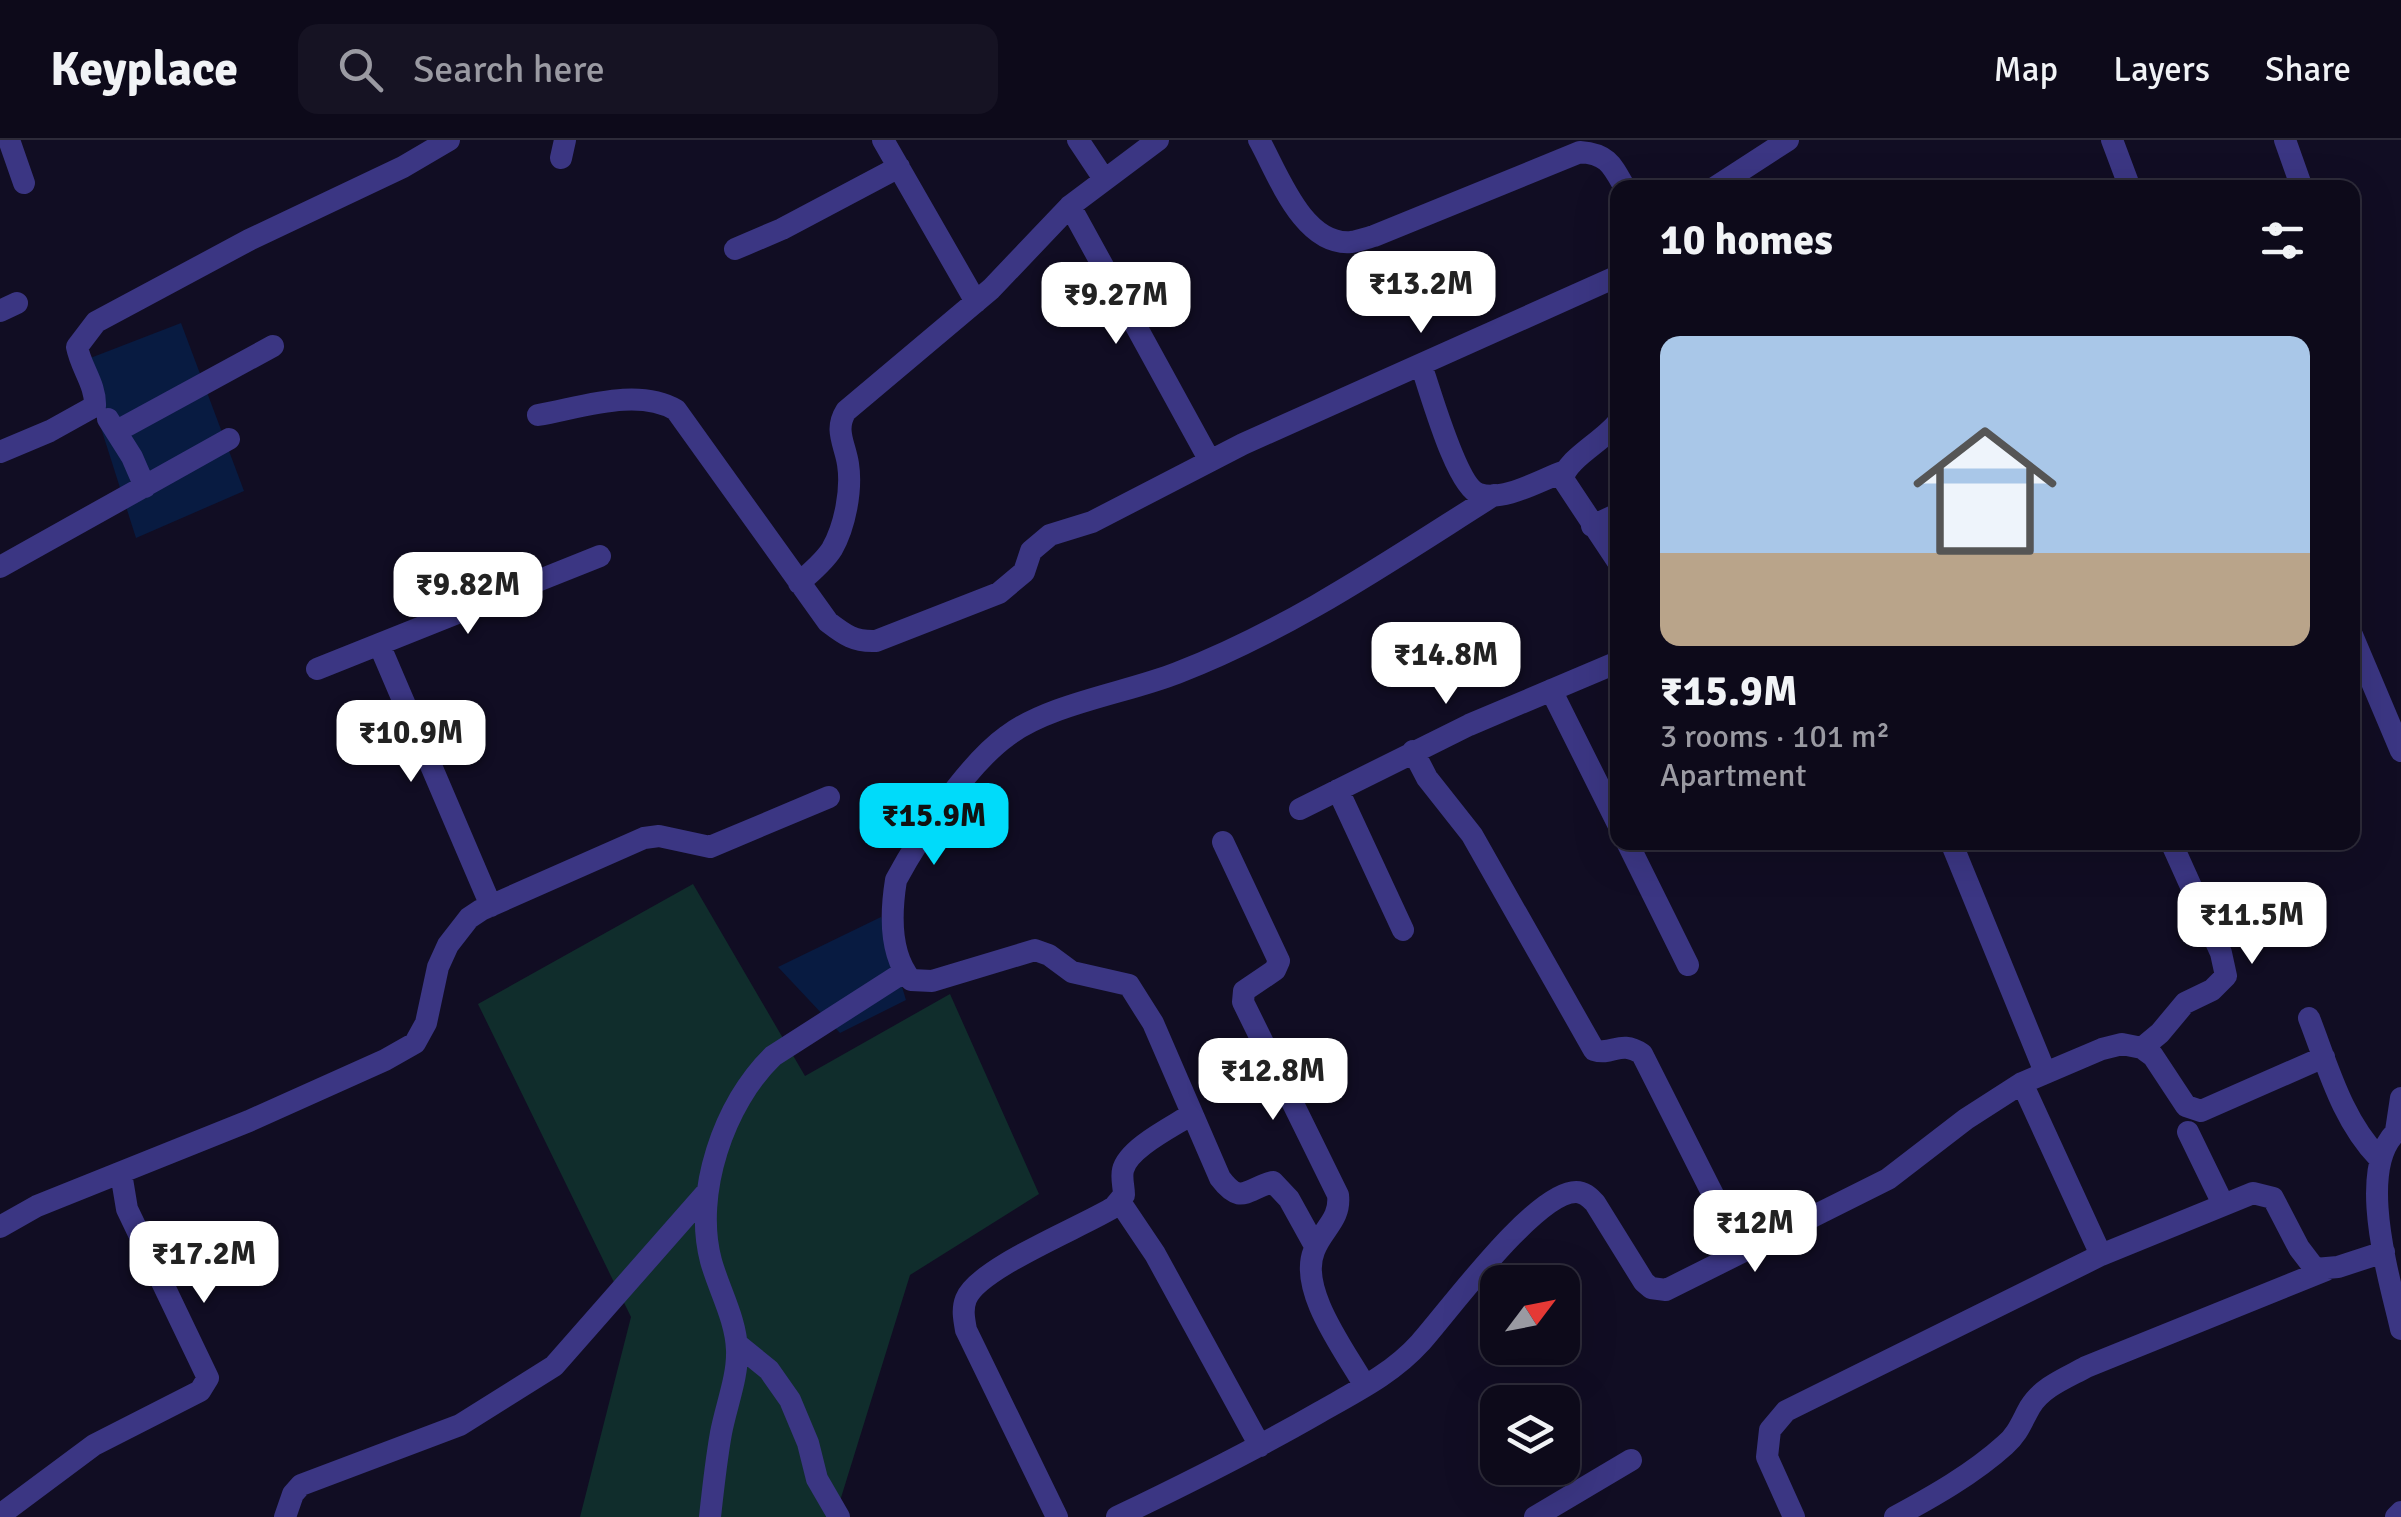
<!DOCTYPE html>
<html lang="en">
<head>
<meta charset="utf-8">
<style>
  :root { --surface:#0d0a1a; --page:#161323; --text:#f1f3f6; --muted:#9a9aa2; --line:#2d2b39; --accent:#00dbfa }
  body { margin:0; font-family:Signika,sans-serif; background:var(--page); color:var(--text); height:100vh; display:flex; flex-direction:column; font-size:38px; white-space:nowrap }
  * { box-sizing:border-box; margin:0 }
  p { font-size:32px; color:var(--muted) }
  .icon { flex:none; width:55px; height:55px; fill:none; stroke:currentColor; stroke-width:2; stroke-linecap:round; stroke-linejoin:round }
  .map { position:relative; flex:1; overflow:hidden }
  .details { position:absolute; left:1610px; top:40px; width:750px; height:670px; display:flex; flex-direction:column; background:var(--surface); border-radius:20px; box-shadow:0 10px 40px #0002,0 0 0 2px var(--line) }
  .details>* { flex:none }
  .needle { width:65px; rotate:58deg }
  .buttons { position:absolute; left:1480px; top:1125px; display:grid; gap:20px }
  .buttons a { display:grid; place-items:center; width:100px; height:100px; border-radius:20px; background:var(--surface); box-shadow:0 10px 40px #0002,0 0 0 2px var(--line); font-size:50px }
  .price { position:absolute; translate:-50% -85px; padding:0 22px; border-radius:20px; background:#fff; color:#222; font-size:32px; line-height:65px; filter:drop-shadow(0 2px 5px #0008) }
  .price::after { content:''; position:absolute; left:50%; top:60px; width:30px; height:22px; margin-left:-15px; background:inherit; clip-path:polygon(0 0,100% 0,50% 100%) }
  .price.active { background:var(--accent); color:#111 }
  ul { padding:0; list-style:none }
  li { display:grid; align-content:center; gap:20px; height:530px; padding:0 50px }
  li span { display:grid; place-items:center; height:310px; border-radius:20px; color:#555 }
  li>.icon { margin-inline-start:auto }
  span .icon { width:180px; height:180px; fill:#fffc; stroke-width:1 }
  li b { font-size:42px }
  h2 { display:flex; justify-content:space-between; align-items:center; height:120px; padding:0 50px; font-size:42px }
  header { display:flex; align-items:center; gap:60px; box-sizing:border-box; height:140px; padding:0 50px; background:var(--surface); border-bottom:2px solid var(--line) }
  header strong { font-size:48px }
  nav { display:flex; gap:55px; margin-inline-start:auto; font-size:35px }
  .search { width:700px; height:90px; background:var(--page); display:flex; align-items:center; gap:25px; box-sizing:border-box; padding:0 35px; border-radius:20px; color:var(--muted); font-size:38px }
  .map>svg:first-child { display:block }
  .green { fill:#102d2c }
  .water { fill:#081b41 }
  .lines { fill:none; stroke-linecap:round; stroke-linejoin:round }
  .minor { stroke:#3b3683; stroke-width:22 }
</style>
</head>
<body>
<header>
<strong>Keyplace</strong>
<div class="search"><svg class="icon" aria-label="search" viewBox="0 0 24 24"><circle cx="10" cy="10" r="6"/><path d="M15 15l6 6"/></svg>Search here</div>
<nav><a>Map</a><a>Layers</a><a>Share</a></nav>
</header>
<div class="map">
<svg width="2401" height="1377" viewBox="0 0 2401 1377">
  <rect width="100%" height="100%" fill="#110d23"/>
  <!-- green -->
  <path class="green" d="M 693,744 L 805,936 L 950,854 L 1039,1054 L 910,1135 L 835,1377 L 580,1377 L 631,1177 L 478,864 Z"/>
  <!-- water -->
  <path class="water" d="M 181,183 L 244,351 L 136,398 L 80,222 Z
    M 881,777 L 906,860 L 840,893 L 778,827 Z"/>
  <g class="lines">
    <!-- minor -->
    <path class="minor" d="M 9,0 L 24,43
      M 883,0 L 976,162
      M 1078,0 L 1104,39
      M 1259,0 C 1278,34 1303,106 1351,102 C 1358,101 1367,98 1374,96 L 1580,12 C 1608,14 1612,25 1625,48
      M 2112,0 L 2130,48
      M 2285,0 L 2302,48
      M 561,18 L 565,0
      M 1714,48 L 1788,0
      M 1070,66 L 1210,321
      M 735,109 L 782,89 L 899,27
      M 0,171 L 17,163
      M 1421,225 C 1430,249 1456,346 1479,354 C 1504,362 1540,340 1563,332
      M 538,275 C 580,268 637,247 676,270 L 828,482 C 845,495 854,502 876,501 L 999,453 L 1024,432 L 1031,411 L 1050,395 L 1092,382 L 1243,304 L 1618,136
      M 108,279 L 132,317 L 145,347
      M 1618,282 C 1604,301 1566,319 1563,339 L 1618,422
      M 117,291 L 273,206
      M 0,312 L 50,291 L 95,266 C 96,245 81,228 77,207 L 96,182 L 124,167 L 249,100 L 403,27 L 449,0
      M 1592,386 L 1618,374
      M 0,427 L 229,299
      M 799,443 C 810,433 824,422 832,409 C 845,386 852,350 848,324 C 845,304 834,290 846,271 L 991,149 L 1070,66 L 1158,0
      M 2352,495 L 2401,611
      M 379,504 L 491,766
      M 317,529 L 600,416
      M 1551,550 L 1618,684
      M 1413,611 L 1427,638 L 1472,695 L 1594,910 C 1613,916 1620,899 1642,914 L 1742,1112
      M 1338,650 L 1403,790
      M 1300,669 L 1469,585 L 1618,522
      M 1223,702 L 1279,821 L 1275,830 L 1244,851 L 1243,862 L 1338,1055 C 1341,1080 1322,1089 1314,1111 C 1298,1150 1346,1212 1365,1246
      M 1627,702 L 1688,825
      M 1951,702 L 2045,932
      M 2309,878 C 2328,927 2342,980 2379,1018
      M 2142,908 L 2160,893 L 2185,863 L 2212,850 L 2226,836 L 2221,813 L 2171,702
      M 2022,943 L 2101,1115
      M 2401,988 C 2353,1022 2390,1140 2401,1189
      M 2396,991 L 2401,958
      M 2188,992 L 2223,1064
      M 1120,1062 L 1155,1114 L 1260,1306
      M 0,1087 L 37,1066 L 249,981 L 385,920 L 415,903 L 426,883 L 438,827 L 448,805 L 469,778 L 481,770 L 644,698 L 659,696 L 710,707 L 829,657
      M 1315,1106 L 1289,1059 L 1273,1042 C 1246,1049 1241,1066 1220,1038 L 1153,883 L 1129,845 L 1072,832 L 1049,815 L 1035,810 L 932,841 L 911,840 C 889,814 891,771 896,740 C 919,697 968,624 1007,596 C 1049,564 1126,553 1177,533 C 1291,489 1391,420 1494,355
      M 737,1204 L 769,1230 L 790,1260 L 808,1303 L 817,1339 L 839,1377
      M 0,1375 L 94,1305 L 200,1251 L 208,1238 L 127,1069 L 121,1033
      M 285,1377 L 293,1354 L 301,1345 L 460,1285 L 554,1226 L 707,1052
      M 710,1377 C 713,1349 716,1321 721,1293 C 726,1266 738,1237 737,1210 C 736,1179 719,1150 711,1121 C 693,1054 724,963 773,916 L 904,832
      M 1057,1377 L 966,1190 C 964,1179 962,1169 966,1159 C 978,1128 1082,1087 1114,1067 L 1124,1055 C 1124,1047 1121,1038 1123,1030 C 1128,1008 1174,986 1192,974
      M 1117,1377 C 1186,1344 1254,1310 1320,1272 C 1355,1252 1392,1234 1420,1203 C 1448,1172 1535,1052 1576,1052 C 1585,1052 1590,1058 1595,1063 L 1644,1142 L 1651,1148 L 1666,1150 L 1888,1039 L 1966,979 L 2022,943 L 2102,909 L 2122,904 L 2142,908 L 2153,916 L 2186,966 L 2201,971 L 2324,917
      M 1535,1377 L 1631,1320
      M 1794,1377 L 1767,1317 L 1770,1290 L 1786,1271 L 2101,1115 L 2253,1053 L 2273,1058 L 2299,1108 L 2315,1129 L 2338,1127 L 2384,1112
      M 1895,1377 C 1932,1357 1973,1334 2005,1305 C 2018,1294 2022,1281 2030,1267 C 2042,1247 2066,1238 2086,1227 L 2326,1130
      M 2396,1377 L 2401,1372"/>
  </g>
</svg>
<div class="buttons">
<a><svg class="needle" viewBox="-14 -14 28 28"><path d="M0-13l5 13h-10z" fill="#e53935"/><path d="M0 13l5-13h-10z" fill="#9a9aa2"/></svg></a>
<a><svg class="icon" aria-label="layers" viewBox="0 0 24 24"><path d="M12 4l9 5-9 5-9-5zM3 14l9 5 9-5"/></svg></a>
</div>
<b class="price" style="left:1421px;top:196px">₹13.2M</b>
<b class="price" style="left:1116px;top:207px">₹9.27M</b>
<b class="price" style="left:468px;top:497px">₹9.82M</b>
<b class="price" style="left:1446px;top:567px">₹14.8M</b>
<b class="price" style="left:411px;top:645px">₹10.9M</b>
<b class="price active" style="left:934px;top:728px">₹15.9M</b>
<b class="price" style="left:2252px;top:827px">₹11.5M</b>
<b class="price" style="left:1273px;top:983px">₹12.8M</b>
<b class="price" style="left:1755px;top:1135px">₹12M</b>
<b class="price" style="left:204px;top:1166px">₹17.2M</b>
<section class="details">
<h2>10 homes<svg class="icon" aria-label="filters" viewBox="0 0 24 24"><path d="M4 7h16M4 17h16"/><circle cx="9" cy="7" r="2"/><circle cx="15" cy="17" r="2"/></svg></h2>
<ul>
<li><span style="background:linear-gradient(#a9c7e8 70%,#b9a48a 0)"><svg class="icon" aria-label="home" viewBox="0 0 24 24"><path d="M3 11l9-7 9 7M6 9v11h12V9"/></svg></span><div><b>₹15.9M</b><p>3 rooms · 101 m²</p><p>Apartment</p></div></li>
</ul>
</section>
</div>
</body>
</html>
